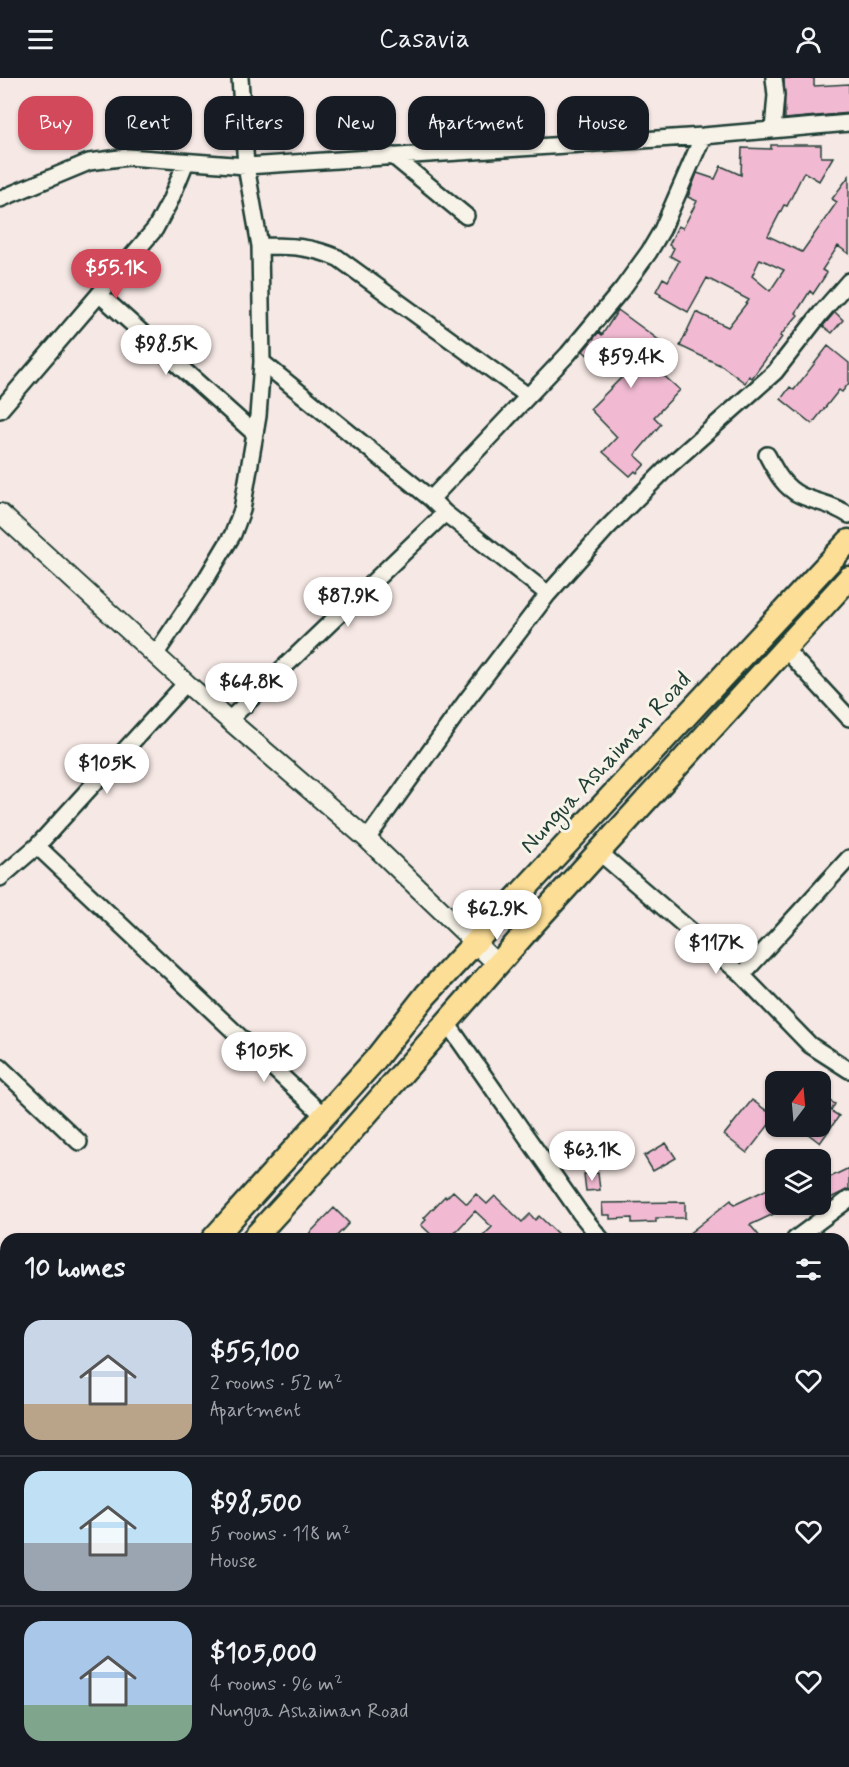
<!DOCTYPE html>
<html lang="en">
<head>
<meta charset="utf-8">
<style>
  :root { --surface:#171b24; --page:#242831; --text:#f1f3f6; --muted:#9ea1a6; --line:#363941; --accent:#d1495b }
  body { margin:0; font-family:Mynerve,sans-serif; background:var(--page); color:var(--text); height:100vh; display:flex; flex-direction:column; font-size:22px; white-space:nowrap }
  * { box-sizing:border-box; margin:0 }
  p { font-size:20px; color:var(--muted) }
  .icon { flex:none; width:33px; height:33px; fill:none; stroke:currentColor; stroke-width:2; stroke-linecap:round; stroke-linejoin:round }
  .map { position:relative; flex:1; overflow:hidden }
  .panel { position:absolute; left:0px; top:1155px; width:849px; height:534px; display:flex; flex-direction:column; background:var(--surface); border-radius:18px 18px 0 0; box-shadow:0 2px 4px #0004 }
  .panel>* { flex:none }
  .hud { position:absolute; left:18px; top:18px; width:813px; height:54px; display:flex; gap:12px }
  .needle { width:39px; rotate:16deg }
  .tools { position:absolute; left:765px; top:993px; display:grid; gap:12px }
  .tools a { display:grid; place-items:center; width:66px; height:66px; border-radius:12px; background:var(--surface); box-shadow:0 2px 4px #0004; font-size:30px }
  .price { position:absolute; translate:-50% -51px; padding:0 14px; border-radius:21px; background:#fff; color:#222; font-size:20px; line-height:39px; filter:drop-shadow(0 2px 3px #0008) }
  .price::after { content:''; position:absolute; left:50%; top:36px; width:18px; height:14px; margin-left:-9px; background:inherit; clip-path:polygon(0 0,100% 0,50% 100%) }
  .price.on { background:var(--accent); color:#fff }
  ul { padding:0; list-style:none }
  li { display:flex; align-items:center; gap:18px; height:150px; padding:0 24px }
  li+li { border-top:2px solid var(--line) }
  li span { display:grid; place-items:center; flex:none; width:168px; height:120px; border-radius:18px; color:#555 }
  li>.icon { margin-inline-start:auto }
  span .icon { width:72px; height:72px; fill:#fffc; stroke-width:1 }
  li b { font-size:26px }
  h2 { display:flex; justify-content:space-between; align-items:center; height:72px; padding:0 24px; font-size:26px }
  .chip { padding:0 21px; border-radius:18px; background:var(--surface); box-shadow:0 2px 4px #0004; font-size:21px; line-height:54px }
  .chip.on { background:var(--accent); color:#fff }
  header { display:flex; justify-content:space-between; align-items:center; height:78px; padding:0 24px; background:var(--surface); font-size:27px; font-weight:600 }
  .map>svg:first-child { display:block }
  .building { fill:#f1bad2; stroke:#1f3d34; stroke-width:1.5; fill-rule:evenodd }
  .lines { fill:none; stroke-linecap:round; stroke-linejoin:round }
  .minor-casing { stroke:#1f3d34; stroke-width:20 }
  .tertiary-casing { stroke:#1f3d34; stroke-width:22 }
  .primary-casing { stroke:#1f3d34; stroke-width:27 }
  .minor { stroke:#f7f3e8; stroke-width:15 }
  .tertiary { stroke:#f7f3e8; stroke-width:18 }
  .primary { stroke:#fcde96; stroke-width:22 }
  .labels { text-anchor:middle; dominant-baseline:central; stroke-width:6; stroke-linejoin:round; paint-order:stroke }
  .street-label { font-size:24px; fill:#1f3d34; stroke:#f7f3e8 }
</style>
</head>
<body>
<header><svg class="icon" aria-label="menu" viewBox="0 0 24 24"><path d="M4 6h16M4 12h16M4 18h16"/></svg>Casavia<svg class="icon" aria-label="person" viewBox="0 0 24 24"><circle cx="12" cy="8" r="4"/><path d="M4 21q1-7 8-7t8 7"/></svg></header>
<div class="map">
<svg width="849" height="1689" viewBox="0 0 849 1689">
  <rect width="100%" height="100%" fill="#f6e8e4"/>
  <filter id="ink" filterUnits="userSpaceOnUse"><feTurbulence type="fractalNoise" baseFrequency=".0167" numOctaves="2"/><feDisplacementMap in="SourceGraphic" scale="12" xChannelSelector="R" yChannelSelector="G"/><feConvolveMatrix kernelMatrix="1 2 1 2 8 2 1 2 1" color-interpolation-filters="sRGB"/></filter>
  <g filter="url(#ink)">
    <!-- building -->
    <path class="building" d="M 784,0 L 814,0 L 814,8 L 849,6 L 849,35 L 785,41 Z
      M 771,67 L 821,67 L 821,79 L 833,79 L 819,103 L 804,94 L 787,128 L 784,127 L 768,158 L 802,174 L 837,124 L 832,121 L 849,98 L 849,176 L 838,168 L 822,192 L 827,195 L 813,216 L 810,213 L 796,235 L 798,237 L 780,258 L 782,259 L 752,300 L 749,298 L 745,305 L 722,288 L 680,268 L 696,234 L 728,249 L 749,222 L 707,200 L 688,234 L 660,218 L 661,216 L 656,213 L 663,200 L 668,203 L 679,183 L 670,178 L 674,170 L 669,167 L 678,148 L 683,150 L 697,123 L 688,119 L 697,95 L 715,101 L 721,88 L 741,97 L 742,70 L 771,71 ZM 760,181 L 784,192 L 770,213 L 752,198 Z
      M 618,232 L 667,268 L 652,287 L 680,312 L 654,339 L 661,346 L 635,377 L 645,386 L 637,395 L 635,393 L 630,398 L 603,374 L 617,359 L 590,331 L 629,292 L 611,278 L 601,289 L 583,273 L 599,254 L 602,257 Z
      M 835,234 L 843,242 L 832,255 L 823,248 Z
      M 828,268 L 849,285 L 849,305 L 842,314 L 839,312 L 812,346 L 781,321 L 790,309 L 794,312 Z
      M 820,1017 L 835,1026 L 831,1033 L 839,1038 L 820,1065 L 798,1048 L 820,1048 Z
      M 752,1022 L 775,1039 L 747,1075 L 724,1057 Z
      M 666,1065 L 676,1080 L 653,1093 L 644,1078 Z
      M 849,1090 L 849,1111 L 820,1125 L 820,1104 Z
      M 598,1095 L 600,1112 L 586,1113 L 584,1096 Z
      M 776,1107 L 776,1135 L 750,1147 L 762,1161 L 682,1161 L 731,1122 L 734,1127 Z
      M 453,1113 L 467,1126 L 476,1116 L 487,1126 L 495,1118 L 522,1144 L 530,1136 L 535,1142 L 539,1138 L 563,1161 L 480,1161 L 492,1149 L 475,1133 L 449,1161 L 436,1161 L 421,1147 L 426,1142 L 424,1140 L 445,1118 L 446,1120 Z
      M 685,1124 L 685,1140 L 656,1140 L 656,1144 L 632,1145 L 632,1140 L 610,1141 L 610,1137 L 603,1137 L 602,1125 Z
      M 334,1130 L 349,1145 L 334,1161 L 304,1161 Z"/>
    <g class="lines">
      <defs>
        <path id="minor" d="M 773,52 L 776,17 L 774,0
          M 393,78 L 466,138
          M 0,121 L 89,84 L 128,79 L 246,88 L 703,58 L 849,45
          M 260,168 C 290,168 310,168 338,180 L 528,318
          M 99,216 L 255,356
          M 262,284 L 431,421 L 445,435 L 548,516
          M 0,332 L 155,151 L 170,123 L 186,84
          M 767,377 C 775,392 783,409 800,417 C 817,425 831,425 849,437
          M 431,421 L 568,276 L 623,210 L 649,174 L 662,152 L 703,58
          M 784,570 L 849,640
          M 155,577 L 206,501 L 233,456 L 242,432 L 258,338 L 262,284 L 260,168 L 246,88 L 240,0
          M 230,641 L 445,435
          M 367,761 L 466,623 L 548,516 L 606,451 L 669,388 L 775,294 L 821,235 L 849,203
          M 37,768 L 324,1038
          M 599,774 L 742,897 L 810,967 L 849,992
          M 0,800 L 37,768 L 186,605
          M 742,897 L 849,780
          M 447,945 L 580,1135 L 601,1161
          M 0,989 L 79,1064
          M 795,1161 L 849,1121
          M 843,1258 L 849,1254
          M 0,1304 L 6,1309
          M 843,1400 L 849,1406
          M 843,1526 L 849,1518
          M 843,1615 L 849,1621
          M 495,1683 L 500,1689
          M 133,1689 L 139,1683
          M 710,1689 L 716,1683"/>
        <path id="tertiary" d="M 0,435 L 186,605 L 367,761 L 497,886"/>
        <path id="primary" d="M 213,1161 L 374,983 L 426,917 L 849,463
          M 253,1161 L 347,1058 L 534,845 L 849,500
          M 0,1395 L 6,1388
          M 0,1434 L 6,1428"/>
      </defs>
      <!-- minor casing -->
      <use href="#minor" class="minor-casing"/>
      <!-- tertiary casing -->
      <use href="#tertiary" class="tertiary-casing"/>
      <!-- primary casing -->
      <use href="#primary" class="primary-casing"/>
      <!-- minor -->
      <use href="#minor" class="minor"/>
      <!-- tertiary -->
      <use href="#tertiary" class="tertiary"/>
      <!-- primary -->
      <use href="#primary" class="primary"/>
    </g>
  </g>
  <g class="labels">
    <!-- street labels -->
    <g class="street-label">
      <text transform="translate(606 685) rotate(-47)">Nungua Ashaiman Road</text>
    </g>
  </g>
</svg>
<div class="tools">
<a><svg class="needle" viewBox="-14 -14 28 28"><path d="M0-13l5 13h-10z" fill="#e53935"/><path d="M0 13l5-13h-10z" fill="#9ea1a6"/></svg></a>
<a><svg class="icon" aria-label="layers" viewBox="0 0 24 24"><path d="M12 4l9 5-9 5-9-5zM3 14l9 5 9-5"/></svg></a>
</div>
<b class="price on" style="left:116px;top:222px">$55.1K</b>
<b class="price" style="left:166px;top:298px">$98.5K</b>
<b class="price" style="left:631px;top:311px">$59.4K</b>
<b class="price" style="left:348px;top:550px">$87.9K</b>
<b class="price" style="left:251px;top:636px">$64.8K</b>
<b class="price" style="left:107px;top:717px">$105K</b>
<b class="price" style="left:497px;top:863px">$62.9K</b>
<b class="price" style="left:716px;top:897px">$117K</b>
<b class="price" style="left:264px;top:1005px">$105K</b>
<b class="price" style="left:592px;top:1104px">$63.1K</b>
<div class="hud">
<a class="chip on">Buy</a>
<a class="chip">Rent</a>
<a class="chip">Filters</a>
<a class="chip">New</a>
<a class="chip">Apartment</a>
<a class="chip">House</a>
</div>
<section class="panel">
<h2>10 homes<svg class="icon" aria-label="filters" viewBox="0 0 24 24"><path d="M4 7h16M4 17h16"/><circle cx="9" cy="7" r="2"/><circle cx="15" cy="17" r="2"/></svg></h2>
<ul>
<li><span style="background:linear-gradient(#c9d6e8 70%,#b9a48a 0)"><svg class="icon" aria-label="home" viewBox="0 0 24 24"><path d="M3 11l9-7 9 7M6 9v11h12V9"/></svg></span><div><b>$55,100</b><p>2 rooms · 52 m²</p><p>Apartment</p></div><svg class="icon" aria-label="heart" viewBox="0 0 24 24"><path d="M12 20l-8-8c-3-5 5-10 8-4 3-6 11-1 8 4z"/></svg></li>
<li><span style="background:linear-gradient(#bfe0f5 60%,#9aa5b1 0)"><svg class="icon" aria-label="home" viewBox="0 0 24 24"><path d="M3 11l9-7 9 7M6 9v11h12V9"/></svg></span><div><b>$98,500</b><p>5 rooms · 118 m²</p><p>House</p></div><svg class="icon" aria-label="heart" viewBox="0 0 24 24"><path d="M12 20l-8-8c-3-5 5-10 8-4 3-6 11-1 8 4z"/></svg></li>
<li><span style="background:linear-gradient(#a9c7e8 70%,#7fa58c 0)"><svg class="icon" aria-label="home" viewBox="0 0 24 24"><path d="M3 11l9-7 9 7M6 9v11h12V9"/></svg></span><div><b>$105,000</b><p>4 rooms · 96 m²</p><p>Nungua Ashaiman Road</p></div><svg class="icon" aria-label="heart" viewBox="0 0 24 24"><path d="M12 20l-8-8c-3-5 5-10 8-4 3-6 11-1 8 4z"/></svg></li>
</ul>
</section>
</div>
</body>
</html>
